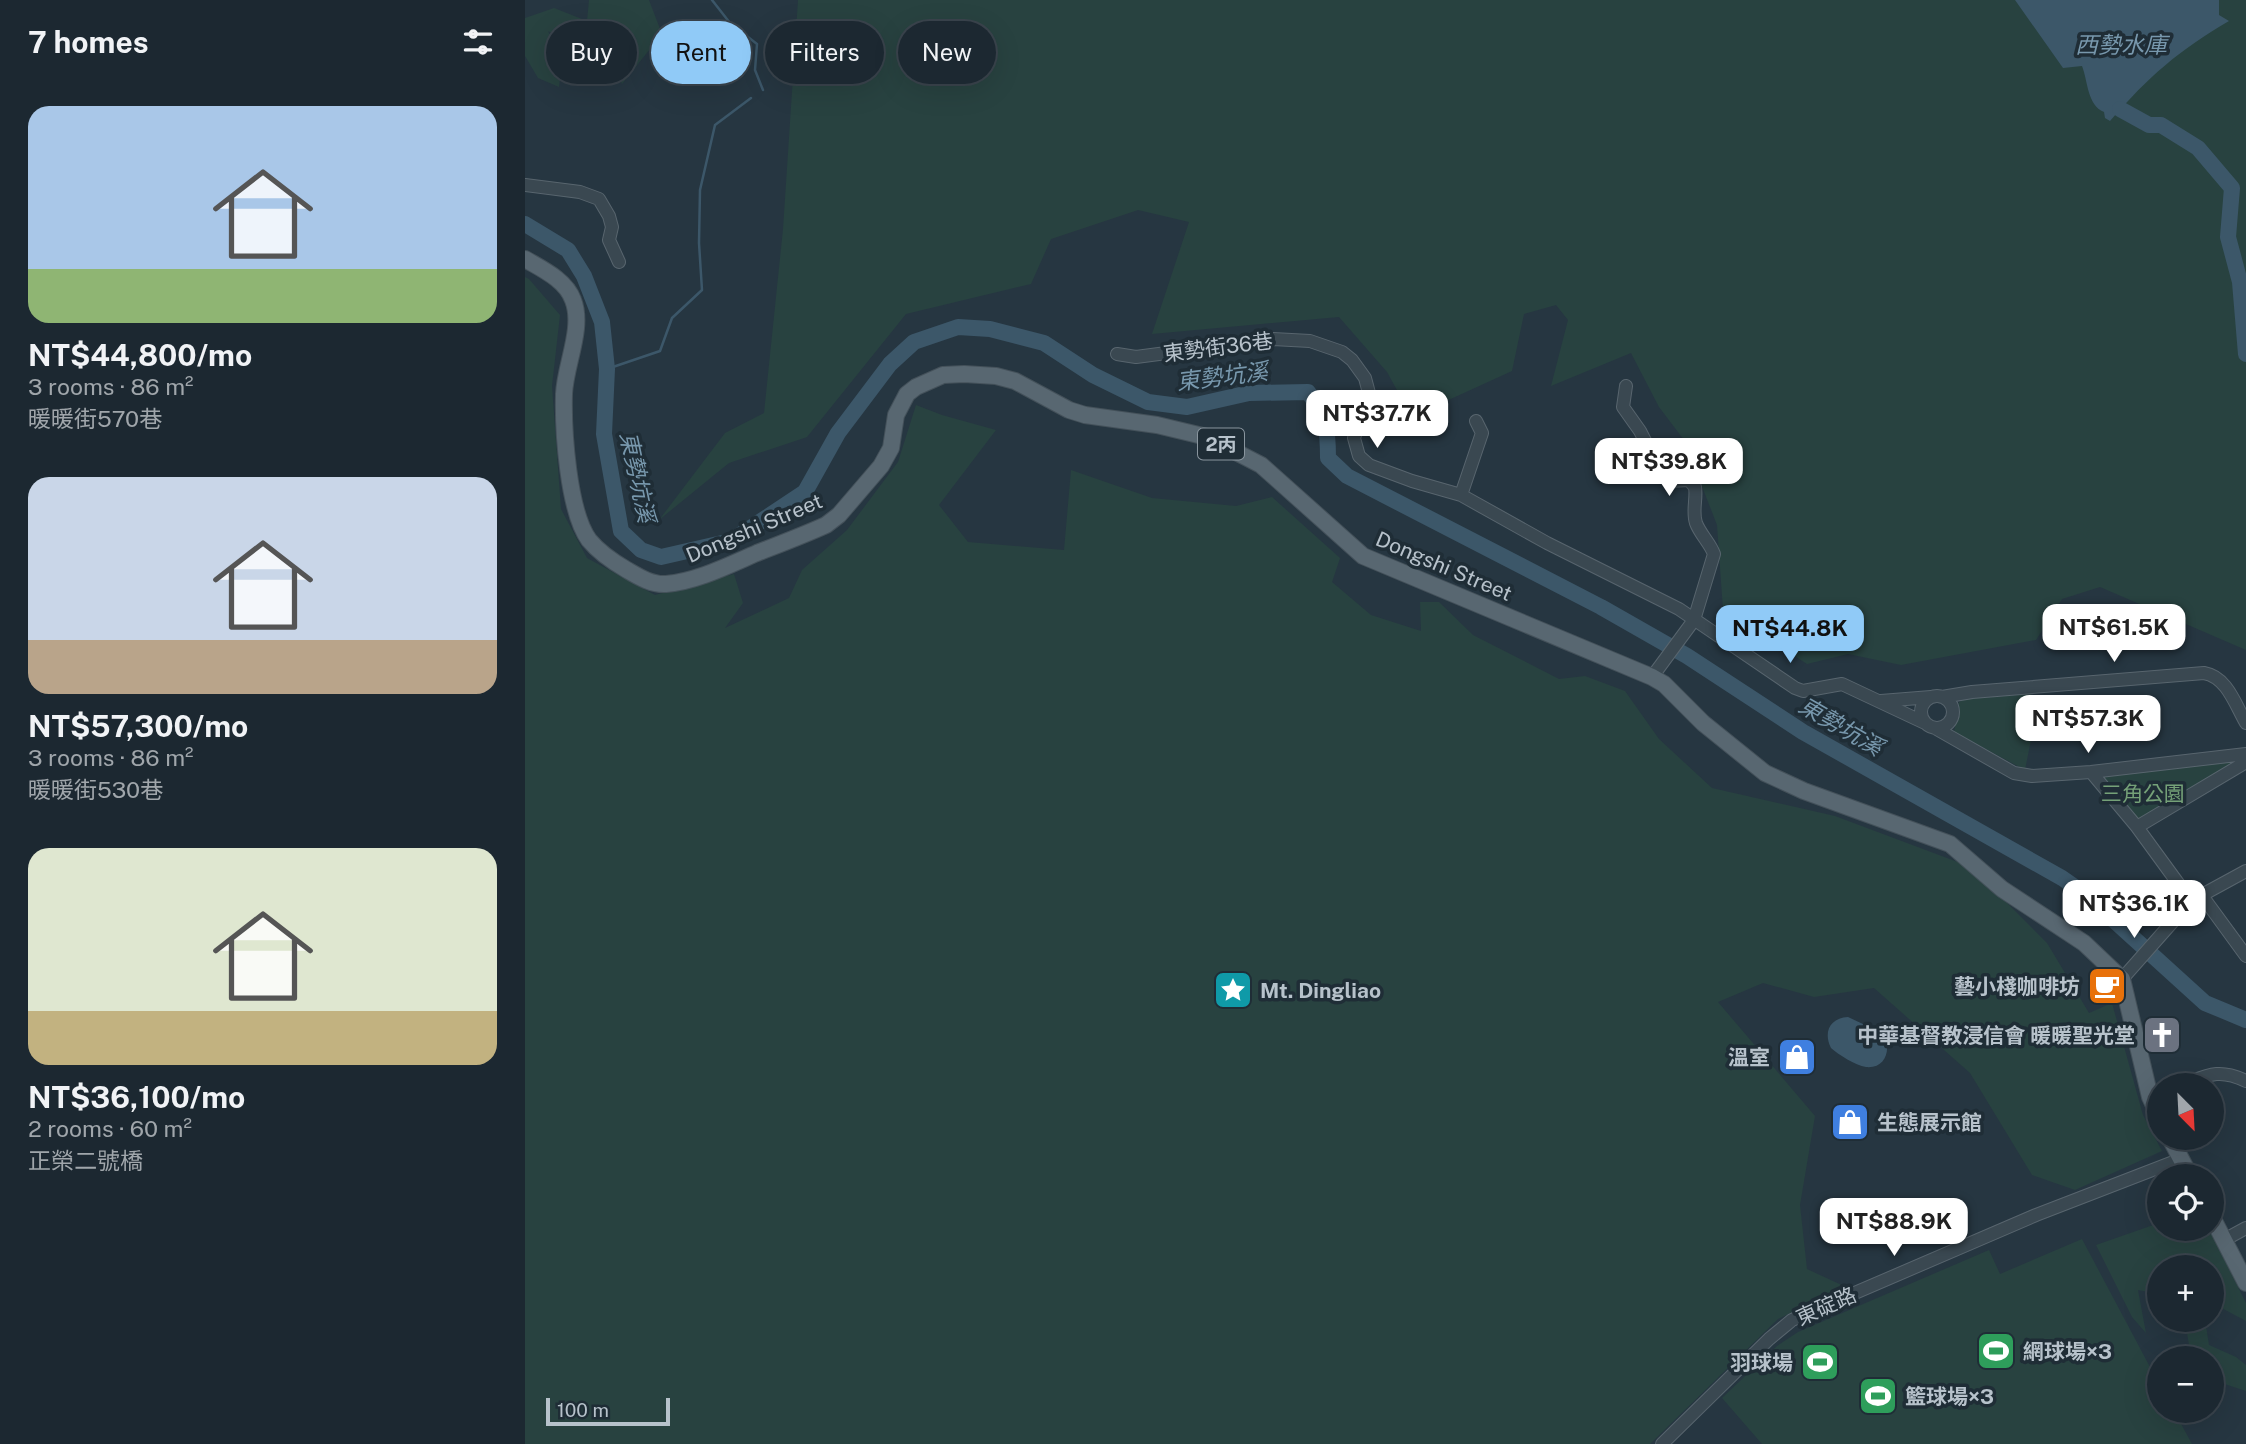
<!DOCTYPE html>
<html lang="en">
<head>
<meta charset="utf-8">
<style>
  :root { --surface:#1c2831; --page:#253039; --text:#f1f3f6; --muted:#a0a6ab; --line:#3a444d; --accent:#90caf7 }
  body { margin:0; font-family:"Public Sans","Noto Sans TC",sans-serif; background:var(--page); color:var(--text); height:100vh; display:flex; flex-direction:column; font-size:26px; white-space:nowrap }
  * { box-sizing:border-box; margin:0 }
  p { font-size:23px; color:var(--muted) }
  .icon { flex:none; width:38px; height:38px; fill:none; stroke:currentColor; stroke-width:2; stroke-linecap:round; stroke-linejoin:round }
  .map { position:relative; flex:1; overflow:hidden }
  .sheet { display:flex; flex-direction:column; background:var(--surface); width:525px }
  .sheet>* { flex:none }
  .hud { position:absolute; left:21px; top:21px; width:665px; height:63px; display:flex; gap:14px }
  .needle { width:46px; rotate:156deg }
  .controls { position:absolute; left:1622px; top:1073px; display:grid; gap:14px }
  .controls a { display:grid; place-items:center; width:77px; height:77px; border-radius:50%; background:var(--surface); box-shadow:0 7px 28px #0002,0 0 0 2px var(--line); font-size:35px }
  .scale { position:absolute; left:21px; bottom:18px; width:124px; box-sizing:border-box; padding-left:7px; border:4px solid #b7c2cb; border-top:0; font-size:19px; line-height:24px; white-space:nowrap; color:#b7c2cb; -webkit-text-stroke:5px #1f2d36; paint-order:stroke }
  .price { position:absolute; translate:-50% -60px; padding:0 16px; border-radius:14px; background:#fff; color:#222; font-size:23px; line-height:46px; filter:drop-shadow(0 2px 4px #0008) }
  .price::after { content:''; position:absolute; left:50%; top:42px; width:21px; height:16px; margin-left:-10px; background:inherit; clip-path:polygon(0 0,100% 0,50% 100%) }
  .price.selected { background:var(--accent); color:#111 }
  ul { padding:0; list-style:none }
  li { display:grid; align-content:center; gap:14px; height:371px; padding:0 28px }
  li span { display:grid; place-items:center; height:217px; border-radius:21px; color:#555 }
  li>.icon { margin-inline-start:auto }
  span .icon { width:126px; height:126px; fill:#fffc; stroke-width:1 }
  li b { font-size:30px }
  h2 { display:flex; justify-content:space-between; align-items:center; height:84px; padding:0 28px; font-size:30px }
  .tag { padding:0 24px; border-radius:32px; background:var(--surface); box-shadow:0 7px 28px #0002,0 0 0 2px var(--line); font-size:24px; line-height:63px }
  .tag.selected { background:var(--accent); color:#111 }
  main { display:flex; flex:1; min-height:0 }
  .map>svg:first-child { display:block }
  .green { fill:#284240 }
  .water { fill:#3c5769 }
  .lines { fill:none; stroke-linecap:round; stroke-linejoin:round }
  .stream { stroke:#3c5769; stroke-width:2.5 }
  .river { stroke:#3c5769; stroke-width:16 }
  .minor-casing { stroke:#58656e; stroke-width:14 }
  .major-casing { stroke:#44515a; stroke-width:18 }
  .minor { stroke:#3a4851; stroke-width:12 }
  .major { stroke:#586771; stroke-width:16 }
  .labels { text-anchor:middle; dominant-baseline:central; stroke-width:7; stroke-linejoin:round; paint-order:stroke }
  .shield { fill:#1f2d36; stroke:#89959e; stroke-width:2 }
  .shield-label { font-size:19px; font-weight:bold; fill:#b7c2cb }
  .street-label { font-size:21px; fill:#b7c2cb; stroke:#1f2d36 }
  .park-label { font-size:21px; fill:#75a178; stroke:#1f2d36 }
  .poi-label { font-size:21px; font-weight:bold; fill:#b7c2cb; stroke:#1f2d36; text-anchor:end }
  .water-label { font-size:23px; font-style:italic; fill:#7898ad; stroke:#1f2d36 }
</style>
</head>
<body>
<main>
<section class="sheet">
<h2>7 homes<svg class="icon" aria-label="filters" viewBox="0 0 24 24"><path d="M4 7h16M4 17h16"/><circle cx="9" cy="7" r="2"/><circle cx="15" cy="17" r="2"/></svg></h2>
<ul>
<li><span style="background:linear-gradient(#a9c7e8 75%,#8fb573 0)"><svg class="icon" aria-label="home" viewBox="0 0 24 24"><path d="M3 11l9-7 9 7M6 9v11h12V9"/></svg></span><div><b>NT$44,800/mo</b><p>3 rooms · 86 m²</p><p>暖暖街570巷</p></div></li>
<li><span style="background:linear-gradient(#c9d6e8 75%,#b9a48a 0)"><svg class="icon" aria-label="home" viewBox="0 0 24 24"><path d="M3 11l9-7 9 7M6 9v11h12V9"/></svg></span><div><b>NT$57,300/mo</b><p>3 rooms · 86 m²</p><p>暖暖街530巷</p></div></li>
<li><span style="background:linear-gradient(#dfe7d0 75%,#c2b280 0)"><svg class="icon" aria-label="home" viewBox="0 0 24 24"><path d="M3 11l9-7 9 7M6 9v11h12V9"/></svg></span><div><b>NT$36,100/mo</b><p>2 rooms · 60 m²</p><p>正榮二號橋</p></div></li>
</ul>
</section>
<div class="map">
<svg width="1721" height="1444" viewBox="0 0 1721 1444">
  <rect width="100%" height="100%" fill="#263641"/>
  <!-- green -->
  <path class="green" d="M 64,0 L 124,0 L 137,34 L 97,84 L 83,50 L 61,53 L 23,31 L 37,63 L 34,87 L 13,78 L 0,56 L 0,18 L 29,8 L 62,21 Z
    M 273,0 L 1721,0 L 1721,650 L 1575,587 L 1537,599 L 1511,640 L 1376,665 L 1323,654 L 1282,664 L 1198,610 L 1192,525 L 1159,440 L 1134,407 L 1106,353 L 1026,386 L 1043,320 L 1031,305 L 999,314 L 987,371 L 917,403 L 894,430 L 862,372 L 814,317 L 627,334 L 664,222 L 613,210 L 526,239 L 506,284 L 381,314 L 282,437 L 204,463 L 134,520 L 200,433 L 239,413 L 258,229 Z
    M 0,277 L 4,279 L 35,315 L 27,386 L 36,509 L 62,558 L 130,595 L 209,574 L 218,603 L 200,628 L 264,598 L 277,570 L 322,530 L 373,462 L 391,405 L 417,415 L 471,430 L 414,505 L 443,542 L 539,550 L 546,470 L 627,498 L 711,506 L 747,497 L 815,558 L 807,582 L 846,615 L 896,631 L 895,602 L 914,602 L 948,635 L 1034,679 L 1060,676 L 1100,691 L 1134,739 L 1187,788 L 1310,816 L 1446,867 L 1522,943 L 1564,1013 L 1587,1003 L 1618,1115 L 1637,1151 L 1550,1190 L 1507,1175 L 1445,1073 L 1349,988 L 1289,997 L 1238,983 L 1193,1002 L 1290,1116 L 1275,1205 L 1282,1269 L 1321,1287 L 1253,1319 L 1125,1444 L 0,1444 Z
    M 1506,694 L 1508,730 L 1500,770 L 1429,732 L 1434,702 L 1440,699 Z
    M 1720,758 L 1612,821 L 1577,777 Z
    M 1634,1223 L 1634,1228 L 1684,1229 L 1721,1303 L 1721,1321 L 1687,1303 L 1687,1267 L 1634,1267 L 1634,1294 L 1613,1290 L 1621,1333 L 1607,1317 L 1571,1245 Z
    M 1557,1239 L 1634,1384 L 1634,1410 L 1649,1411 L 1667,1444 L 1237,1444 L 1197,1398 L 1252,1346 L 1273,1332 L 1464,1250 L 1475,1274 Z
    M 1660,1320 L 1680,1320 L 1684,1345 L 1711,1357 L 1721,1365 L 1721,1391 L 1687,1380 L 1687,1358 L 1666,1358 Z"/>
  <!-- water -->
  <path class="water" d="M 1490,0 L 1694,0 L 1694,15 L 1704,21 C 1653,51 1624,76 1585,121 L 1580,118 L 1579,112 C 1562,105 1563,81 1557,66 L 1538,68 Z
    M 1323,1017 L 1340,1025 L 1346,1037 L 1358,1035 C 1367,1048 1361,1069 1341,1067 C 1330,1065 1314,1055 1306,1048 C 1298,1032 1305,1018 1323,1017 Z"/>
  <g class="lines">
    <!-- stream -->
    <path class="stream" d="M 187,0 L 205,23 L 232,44 L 230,70 L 238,90
      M 82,369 L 135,351 L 147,318 L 177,290 L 174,243 L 175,190 L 190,125 L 226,98"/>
    <!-- river -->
    <path class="river" d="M 1595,109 L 1624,125 L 1636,125 L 1673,148 L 1707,188 L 1703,237 L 1715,282 L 1721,354
      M 0,224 L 43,250 L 59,276 L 77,322 L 82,369 L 79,434 L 96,531 L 116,550 L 136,557 L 206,541 L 280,492 L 313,433 L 365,364 L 389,342 L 433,327 L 465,329 L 519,343 L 568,375 L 623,402 L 662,407 L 724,393 L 783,392 C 801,416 803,428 803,458 L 822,476 L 1076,607 L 1162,656 L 1278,732 L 1537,878 L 1560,894 L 1680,1003 L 1721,1020"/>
    <defs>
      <path id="minor" d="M 0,185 L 55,192 L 74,199 L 84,216 L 87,227 L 84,240 L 94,262
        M 592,354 L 611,357 L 748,339 L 785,341 L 817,352 L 827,360 L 840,378 L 844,393 L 829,438 L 834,456 L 844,465 L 887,481 L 936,495 L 1022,543 L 1154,609 L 1270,688 L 1278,691 L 1317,684 L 1400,723
        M 1101,386 L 1098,407 L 1115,431 L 1138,476 L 1144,481 L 1164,480 L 1170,487 C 1172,499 1167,511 1171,523 C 1175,534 1185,543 1189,554 L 1169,620 L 1127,677
        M 936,495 L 957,433 L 951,421
        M1396 712a16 16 0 1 1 32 0a16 16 0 1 1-32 0Z
        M 1417,697 L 1447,692 L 1679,673 C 1702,677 1710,704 1721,723
        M 1356,701 L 1406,697
        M 1410,728 L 1489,773 L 1507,776 L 1566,772 L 1721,754
        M 1566,772 L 1612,827 L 1666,901
        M 1612,827 L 1721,762
        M 1678,897 L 1721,956
        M 1597,979 L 1666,901 L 1721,871
        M 1657,1085 C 1683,1075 1694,1068 1721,1081
        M 1699,1240 L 1721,1228
        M 1137,1444 L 1244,1339 L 1267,1320 L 1511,1215 L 1656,1159"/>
      <path id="major" d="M 0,259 C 17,269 41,280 48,300 C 59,328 40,365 39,394 C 38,430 43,511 64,540 C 73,551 90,563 102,570 C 114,577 127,585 141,584 C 173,581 204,565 232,553 C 255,544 279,535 301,525 L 314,515 L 356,466 L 366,448 L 371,415 L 382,394 L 391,387 L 418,375 L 439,374 L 471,376 L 490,381 L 544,410 L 560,415 L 632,425 L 682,437 L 736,465 L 838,556 L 1127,677 L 1139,684 L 1178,723 L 1240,773 L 1279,791 L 1425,844 L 1477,889 L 1559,943 L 1597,979 L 1625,1097 L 1634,1116
        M 1645,1138 L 1665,1176
        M 1687,1217 L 1721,1283"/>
    </defs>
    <!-- minor casing -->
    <use href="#minor" class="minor-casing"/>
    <!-- major casing -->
    <use href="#major" class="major-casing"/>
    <!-- minor -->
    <use href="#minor" class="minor"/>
    <!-- major -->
    <use href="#major" class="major"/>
  </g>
  <!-- icons -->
  <defs>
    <symbol id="cafe-square" viewBox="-11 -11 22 22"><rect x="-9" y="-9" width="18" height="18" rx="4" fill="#e8710a" stroke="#1f2d36"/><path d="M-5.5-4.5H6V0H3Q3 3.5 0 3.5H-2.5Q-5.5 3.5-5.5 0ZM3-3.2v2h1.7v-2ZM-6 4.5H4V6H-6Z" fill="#fff"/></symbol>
    <symbol id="sight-square" viewBox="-11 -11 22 22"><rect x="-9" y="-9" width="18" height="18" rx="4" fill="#0f9aa8" stroke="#1f2d36"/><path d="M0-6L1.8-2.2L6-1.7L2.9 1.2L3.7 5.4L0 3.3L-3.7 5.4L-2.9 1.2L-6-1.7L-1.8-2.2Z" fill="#fff"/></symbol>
    <symbol id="church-square" viewBox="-11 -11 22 22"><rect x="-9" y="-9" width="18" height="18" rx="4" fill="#6b7280" stroke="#1f2d36"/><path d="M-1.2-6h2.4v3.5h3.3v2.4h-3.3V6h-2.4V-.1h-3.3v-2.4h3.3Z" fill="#fff"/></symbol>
    <symbol id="shop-square" viewBox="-11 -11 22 22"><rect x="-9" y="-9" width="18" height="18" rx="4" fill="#3f7fe0" stroke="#1f2d36"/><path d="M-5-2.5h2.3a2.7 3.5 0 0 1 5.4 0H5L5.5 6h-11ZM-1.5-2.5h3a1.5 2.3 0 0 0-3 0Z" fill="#fff"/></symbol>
    <symbol id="stadium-square" viewBox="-11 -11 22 22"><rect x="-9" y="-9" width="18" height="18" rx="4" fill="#2e9e5b" stroke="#1f2d36"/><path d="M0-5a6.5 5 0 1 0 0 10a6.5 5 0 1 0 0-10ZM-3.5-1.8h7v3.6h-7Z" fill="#fff"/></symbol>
  </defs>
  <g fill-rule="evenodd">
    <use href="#cafe-square" x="1560" y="964" width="44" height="44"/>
    <use href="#sight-square" x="686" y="968" width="44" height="44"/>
    <use href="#church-square" x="1615" y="1013" width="44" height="44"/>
    <use href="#shop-square" x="1250" y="1035" width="44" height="44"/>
    <use href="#shop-square" x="1303" y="1100" width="44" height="44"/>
    <use href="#stadium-square" x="1449" y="1329" width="44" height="44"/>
    <use href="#stadium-square" x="1273" y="1340" width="44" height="44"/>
    <use href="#stadium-square" x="1331" y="1374" width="44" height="44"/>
  </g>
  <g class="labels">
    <!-- shield labels -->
    <rect class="shield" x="673" y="428.5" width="46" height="31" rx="5"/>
    <g class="shield-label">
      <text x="696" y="444">2丙</text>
    </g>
    <!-- street labels -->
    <g class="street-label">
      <text transform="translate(693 347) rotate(-7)">東勢街36巷</text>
      <text transform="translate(229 528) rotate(-23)">Dongshi Street</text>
      <text transform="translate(919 566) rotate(23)">Dongshi Street</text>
      <text transform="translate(1301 1306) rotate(-24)">東碇路</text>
    </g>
    <!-- park labels -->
    <g class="park-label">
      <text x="1618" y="793">三角公園</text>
    </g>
    <!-- poi labels -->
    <g class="poi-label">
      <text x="1555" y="986">藝小棧咖啡坊</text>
      <text x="735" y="990" text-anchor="start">Mt. Dingliao</text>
      <text x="1610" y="1035">中華基督教浸信會 暖暖聖光堂</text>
      <text x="1245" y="1057">溫室</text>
      <text x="1352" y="1122" text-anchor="start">生態展示館</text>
      <text x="1498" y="1351" text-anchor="start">網球場×3</text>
      <text x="1268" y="1362">羽球場</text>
      <text x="1380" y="1396" text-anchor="start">籃球場×3</text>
    </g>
    <!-- water labels -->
    <g class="water-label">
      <text x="1596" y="44">西勢水庫</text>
      <text transform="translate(697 376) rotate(-7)">東勢坑溪</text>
      <text transform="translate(113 477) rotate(78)">東勢坑溪</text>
      <text transform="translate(1316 726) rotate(30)">東勢坑溪</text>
    </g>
  </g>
</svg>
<div class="controls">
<a><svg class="needle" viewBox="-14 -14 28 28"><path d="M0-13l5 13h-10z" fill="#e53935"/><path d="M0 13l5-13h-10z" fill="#a0a6ab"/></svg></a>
<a><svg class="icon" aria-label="locate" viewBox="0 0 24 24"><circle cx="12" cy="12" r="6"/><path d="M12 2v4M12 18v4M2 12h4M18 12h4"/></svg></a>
<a>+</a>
<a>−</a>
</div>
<div class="scale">100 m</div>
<b class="price" style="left:852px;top:450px">NT$37.7K</b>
<b class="price" style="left:1144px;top:498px">NT$39.8K</b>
<b class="price" style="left:1589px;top:664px">NT$61.5K</b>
<b class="price selected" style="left:1265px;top:665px">NT$44.8K</b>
<b class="price" style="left:1563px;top:755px">NT$57.3K</b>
<b class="price" style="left:1609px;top:940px">NT$36.1K</b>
<b class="price" style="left:1369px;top:1258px">NT$88.9K</b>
<div class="hud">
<a class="tag">Buy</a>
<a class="tag selected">Rent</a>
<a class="tag">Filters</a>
<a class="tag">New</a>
</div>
</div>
</main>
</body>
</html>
